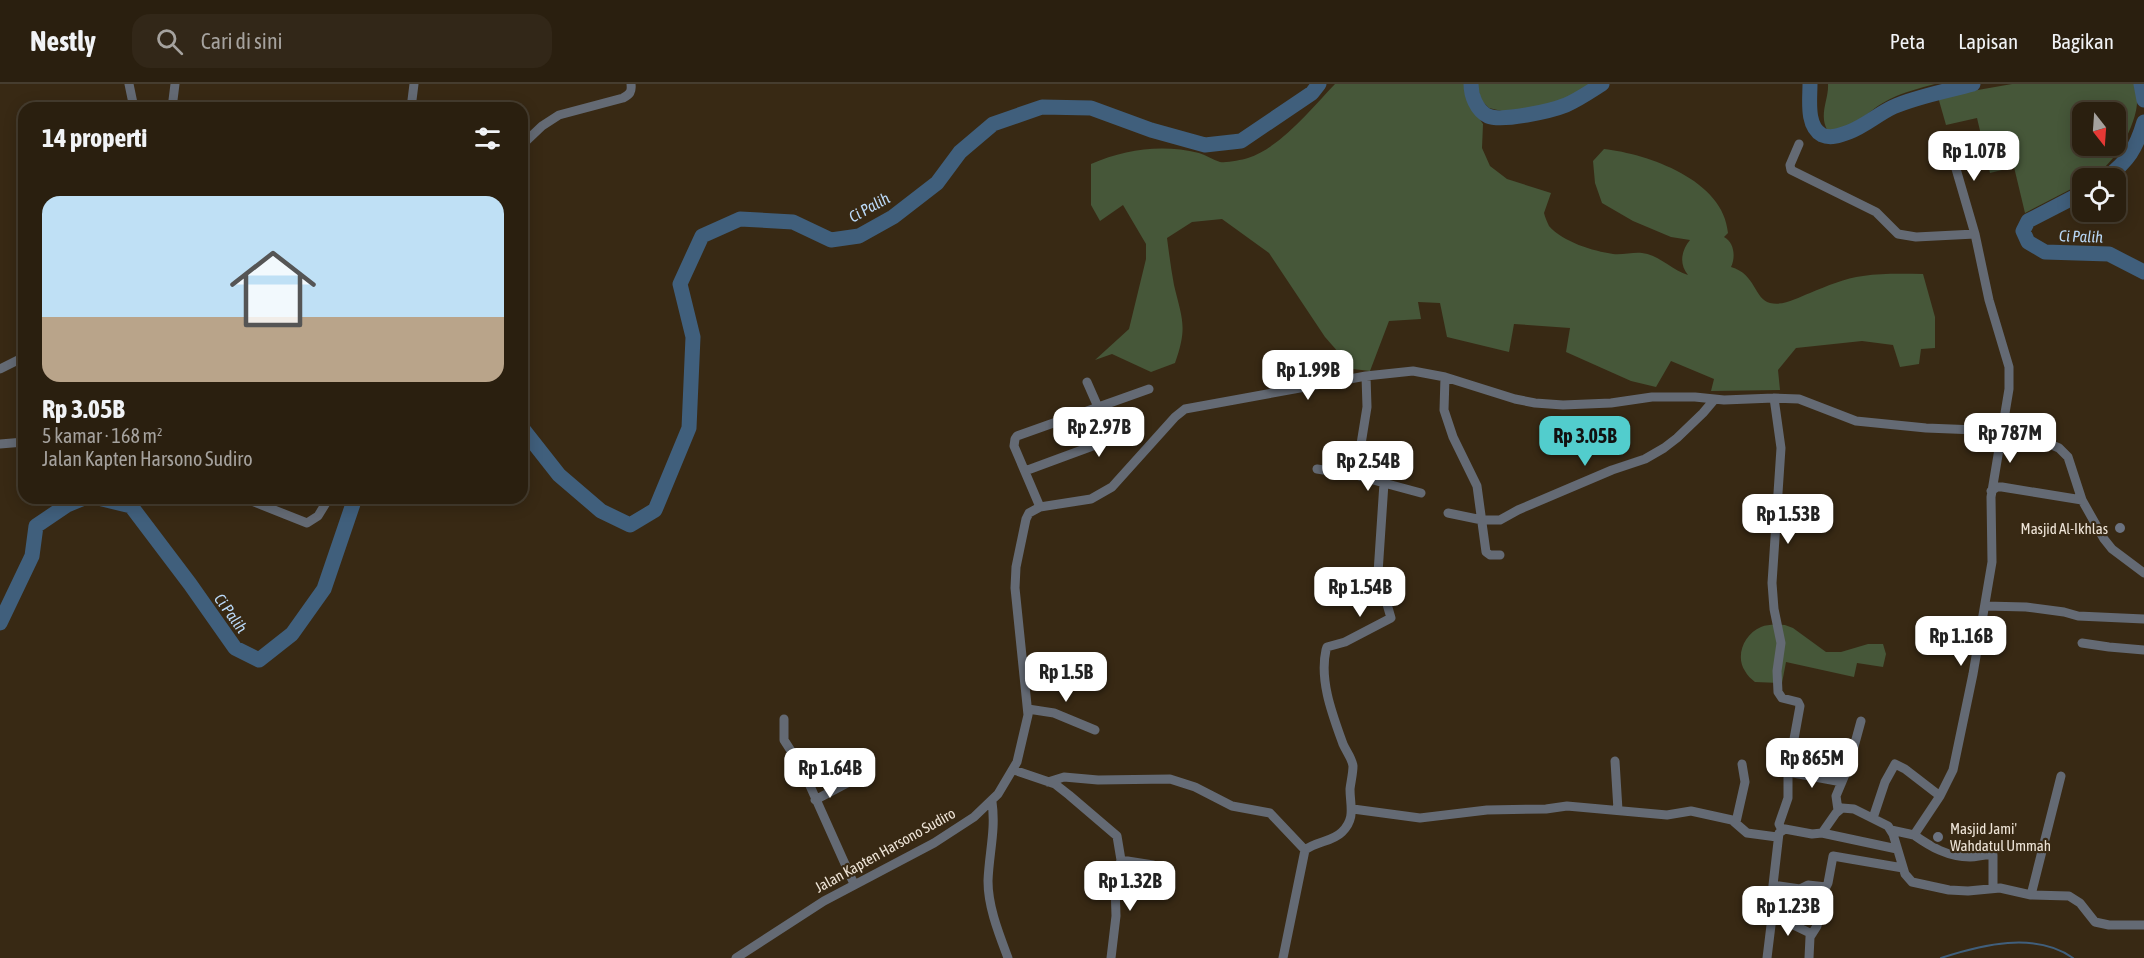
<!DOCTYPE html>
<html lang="id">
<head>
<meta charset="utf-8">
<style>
  :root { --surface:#2a1f0f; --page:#322718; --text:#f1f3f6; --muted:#a5a29e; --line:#463d2f; --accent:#52cdcd }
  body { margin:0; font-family:"Asap Condensed",sans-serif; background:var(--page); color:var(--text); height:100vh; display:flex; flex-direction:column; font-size:22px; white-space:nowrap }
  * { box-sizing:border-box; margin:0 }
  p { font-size:20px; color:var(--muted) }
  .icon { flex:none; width:33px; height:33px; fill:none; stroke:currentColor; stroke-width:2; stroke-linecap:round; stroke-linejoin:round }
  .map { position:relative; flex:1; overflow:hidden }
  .details { position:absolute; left:18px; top:18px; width:510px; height:402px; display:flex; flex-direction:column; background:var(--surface); border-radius:18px; box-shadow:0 3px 15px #0003,0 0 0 2px var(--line) }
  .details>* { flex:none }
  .needle { width:39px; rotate:163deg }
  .tools { position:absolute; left:2072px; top:18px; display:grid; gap:12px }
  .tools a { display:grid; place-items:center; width:54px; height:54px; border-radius:12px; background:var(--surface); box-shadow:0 3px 15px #0003,0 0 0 2px var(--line); font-size:30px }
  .price { position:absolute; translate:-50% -51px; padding:0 14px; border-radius:12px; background:#fff; color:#222; font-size:20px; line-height:39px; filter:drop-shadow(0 2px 3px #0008) }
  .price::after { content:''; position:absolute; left:50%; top:36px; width:18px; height:14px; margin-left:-9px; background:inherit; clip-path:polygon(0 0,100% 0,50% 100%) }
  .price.active { background:var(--accent); color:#111 }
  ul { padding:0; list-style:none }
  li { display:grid; align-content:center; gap:12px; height:318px; padding:0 24px }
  li span { display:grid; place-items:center; height:186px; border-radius:18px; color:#555 }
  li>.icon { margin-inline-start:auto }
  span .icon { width:108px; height:108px; fill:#fffc; stroke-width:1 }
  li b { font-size:26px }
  h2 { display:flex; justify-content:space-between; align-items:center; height:72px; padding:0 24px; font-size:26px }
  header { display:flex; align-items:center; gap:36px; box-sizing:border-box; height:84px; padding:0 30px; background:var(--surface); border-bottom:2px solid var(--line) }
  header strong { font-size:28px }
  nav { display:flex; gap:33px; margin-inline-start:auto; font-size:21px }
  .search { width:420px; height:54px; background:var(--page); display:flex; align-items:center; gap:15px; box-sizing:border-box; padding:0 21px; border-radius:18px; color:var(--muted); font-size:22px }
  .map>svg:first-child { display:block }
  .green { fill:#465739; fill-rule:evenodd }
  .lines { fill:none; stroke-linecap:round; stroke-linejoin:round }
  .stream { stroke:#405f7c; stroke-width:2 }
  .river { stroke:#405f7c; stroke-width:15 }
  .street { stroke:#646a74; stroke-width:9 }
  .worship-dot { fill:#6b7280; stroke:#382914; stroke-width:2 }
  .labels { text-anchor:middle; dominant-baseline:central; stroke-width:4.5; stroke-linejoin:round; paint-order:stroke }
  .poi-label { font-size:15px; fill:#eee4d7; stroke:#382914; text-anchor:end }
  .street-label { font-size:15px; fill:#eee4d7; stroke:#382914 }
  .water-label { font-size:16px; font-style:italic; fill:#bbdaf9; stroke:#382914 }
</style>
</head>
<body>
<header>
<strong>Nestly</strong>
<div class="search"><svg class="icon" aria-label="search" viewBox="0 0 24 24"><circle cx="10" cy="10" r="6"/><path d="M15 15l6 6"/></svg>Cari di sini</div>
<nav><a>Peta</a><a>Lapisan</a><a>Bagikan</a></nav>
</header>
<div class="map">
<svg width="2144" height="874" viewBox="0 0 2144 874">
  <rect width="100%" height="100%" fill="#382914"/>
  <!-- green -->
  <path class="green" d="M 1335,0 L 1464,0 L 1467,16 L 1483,40 L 1482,64 L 1490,82 L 1507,95 L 1551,109 L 1544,129 C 1545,133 1547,138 1549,142 C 1563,158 1593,167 1613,170 C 1623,171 1633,168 1642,169 C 1659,171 1672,186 1688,191 C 1679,180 1681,167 1690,156 L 1671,153 L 1633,137 L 1602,119 L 1595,99 L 1593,77 L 1604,65 C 1648,70 1724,96 1728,149 L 1724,153 C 1734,158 1736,173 1731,183 C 1756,190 1754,215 1770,219 C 1784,222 1797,214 1810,209 C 1827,202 1845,194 1863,192 C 1883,189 1904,190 1923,190 L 1935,233 L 1935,264 L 1921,265 L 1919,280 L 1900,283 L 1893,261 L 1862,257 L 1796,264 L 1778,286 L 1780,306 L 1711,307 L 1714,295 L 1671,277 L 1656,303 L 1631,297 L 1566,268 L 1570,244 L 1514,240 L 1509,268 L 1447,253 L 1440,219 L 1418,218 L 1421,235 L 1389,237 L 1370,287 L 1353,285 L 1325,253 L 1269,169 L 1222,135 L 1192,138 L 1167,154 C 1169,169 1171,185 1174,201 C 1182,235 1188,243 1175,279 L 1151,288 L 1112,270 L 1095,276 L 1129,245 L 1146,175 L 1146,160 L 1123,121 L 1100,137 L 1091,121 L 1091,80 C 1126,65 1162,60 1199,69 C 1206,71 1213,76 1220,78 C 1227,79 1241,76 1248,74 C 1281,63 1311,25 1335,0 Z
    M 1477,0 L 1593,0 L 1554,20 L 1506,28 L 1489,24 L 1481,16 Z
    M 1828,0 L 1935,0 C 1920,4 1904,8 1890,15 C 1867,26 1857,45 1828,47 C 1818,32 1829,15 1828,0 Z
    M 2012,0 L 2134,0 C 2135,6 2138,13 2137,19 C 2136,43 2109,94 2082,94 L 2082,98 L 2075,103 L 2025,129 L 2014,83 L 1990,89 L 1977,34 L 1946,41 L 1938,13 ZM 2082,28 L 2115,28 L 2115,62 L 2082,62 Z
    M 1785,541 L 1793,544 L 1826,568 L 1841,568 L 1868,560 L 1883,560 L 1886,570 L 1883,583 L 1857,579 L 1854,593 L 1786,578 L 1782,599 L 1755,598 C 1751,595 1747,591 1745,587 C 1735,572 1744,550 1761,543 C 1768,540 1777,541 1785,541 Z"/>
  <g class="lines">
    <!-- stream -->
    <path class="stream" d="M 1941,874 C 1981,861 2035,847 2073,874"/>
    <!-- river -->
    <path class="river" d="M 1471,0 C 1471,11 1476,26 1488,32 C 1502,38 1551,27 1566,21 C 1578,16 1591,7 1602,0
      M 1810,0 C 1810,16 1806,42 1822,51 C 1831,55 1841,51 1849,48 C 1865,42 1878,30 1893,23 C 1918,12 1947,7 1973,0
      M 2141,0 L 2144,16
      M 2106,94 C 2128,77 2136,65 2144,38
      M 2082,109 L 2028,137 L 2023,147 L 2028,158 L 2045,168 L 2109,170 L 2144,188
      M 522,344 L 559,391 L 601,427 L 630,441 L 655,426 L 689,344 L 693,253 L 680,200 L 702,152 L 740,135 L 793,138 L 831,156 L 859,152 L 893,133 L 937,99 L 960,68 L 993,40 L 1042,23 L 1091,24 L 1151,46 L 1205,61 L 1241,57 L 1312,9 L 1319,0
      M 98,414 L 131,422 L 190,500 L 235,564 L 259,576 L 292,550 L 324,505 L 355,414
      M 0,539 L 32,472 L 36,442 L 67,421 L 84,414"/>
    <!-- street -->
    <path class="street" d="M 129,0 L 134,24
      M 172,24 L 175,0
      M 411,24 L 414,0
      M 1947,54 L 1975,150
      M 1799,60 L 1790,81 L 1791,86 L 1876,128 L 1898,150 L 1916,153 L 1975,150 L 1989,216 L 2009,283 L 2009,305 L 1991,413 L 1992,478 L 1973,590 L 1953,686 L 1940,712 L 1914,751 L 1891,746
      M 522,61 L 542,42 L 559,31 L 623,14 C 630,10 632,8 631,0
      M 0,285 L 24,273
      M 1445,293 L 1444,326 L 1453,353 L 1477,402 L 1486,468 L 1490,471 L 1500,471
      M 1087,298 L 1098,323
      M 1774,314 L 1781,364 L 1772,499 L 1774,525 L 1781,559 L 1777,587 L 1778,608 L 1782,614 L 1798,618 L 1800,622 L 1788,688 L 1788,714 L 1779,740 L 1782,746
      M 0,360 L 24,358
      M 1317,385 L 1356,391
      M 1025,387 L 1109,356 L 1111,354 L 1112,348 L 1101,322
      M 1384,399 L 1421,409
      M 1991,407 L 1997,403 L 2002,403 L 2082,416
      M 244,414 L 307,439 L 318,432 L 329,414
      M 1040,423 L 1014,362 L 1015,355 L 1017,352 L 1149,305
      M 1448,429 L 1482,436 L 1500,436 L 1518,426 L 1612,386 L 1645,375 L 1664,364 L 1677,354 L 1703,329 L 1714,316
      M 1985,522 L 2026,523 L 2064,528 L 2078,532 L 2144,535
      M 2082,559 L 2109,563 L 2144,566
      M 1028,625 L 1054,629 L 1095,646
      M 784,635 L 784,656 L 802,684 L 854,800
      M 1615,677 L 1618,726
      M 1014,686 L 1055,700 L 1069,711 L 1117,752 L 1121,776 L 1153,781
      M 1788,688 L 1842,698
      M 1048,698 L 1064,693 L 1098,696 L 1170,695 L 1195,703 L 1232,722 L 1270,729 L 1305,766
      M 815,716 L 851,697 L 867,692
      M 992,718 C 996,746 989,769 988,797 C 988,823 999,850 1008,874
      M 1353,725 L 1420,734 L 1487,726 L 1546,725 L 1567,722 L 1667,731 L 1691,727 L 1732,736 L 1747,749 L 1777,753
      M 1838,726 L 1836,712 L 1849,681 L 1861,637
      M 1873,734 L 1885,698 L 1895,680 L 1905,685 L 1940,712
      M 1736,738 L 1745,698 L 1742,680
      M 1822,749 L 1897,765
      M 1914,751 C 1931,763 1948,773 1970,773 C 1978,773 1985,770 1993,771 L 1993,804
      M 1773,801 L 1800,805 L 1808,801 L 1826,803
      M 2031,811 L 2061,692
      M 1772,833 L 1781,835 L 1812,850
      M 736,874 L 824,817 L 934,759 L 974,733 L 998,710 L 1017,678 L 1028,631 L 1015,504 L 1016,483 L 1026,435 L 1029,429 L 1040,423 L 1091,415 L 1112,403 L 1175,333 L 1185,325 L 1366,292 L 1413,287 L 1445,293 L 1515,315 L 1535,319 L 1563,321 L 1611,319 L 1652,313 L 1695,313 L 1724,316 L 1774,314 L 1799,315 L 1856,337 L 1926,344 L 2002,347 L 2040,356 L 2059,364 L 2068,373 L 2082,416 L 2104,455 L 2112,465 L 2144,489
      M 1111,874 L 1116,832 L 1115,799 L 1121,776
      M 1283,874 L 1305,766 C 1317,757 1332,758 1342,748 C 1356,734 1350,722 1350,705 C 1351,697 1353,689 1353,682 C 1352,674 1346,667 1343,660 C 1333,632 1319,597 1326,566 L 1327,563 L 1345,558 L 1391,534 L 1378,489 L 1384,399 L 1356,391 L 1367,323 L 1366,292
      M 1767,874 L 1772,833 L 1773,801 L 1779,749 L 1785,745 L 1812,750 L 1822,749 L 1836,729 L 1842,724 L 1854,725 L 1888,742 L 1893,750 L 1905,790 L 1912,798 L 1949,806 L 1968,807 L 2000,804 L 2031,811 L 2069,812 L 2080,819 L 2095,838 L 2109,841 L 2144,841
      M 1809,874 L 1810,853 L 1817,842 L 1823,809 L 1828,799 L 1833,772 L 1903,784"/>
  </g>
  <!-- markers -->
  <g class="worship-dot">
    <circle cx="2120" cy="444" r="6"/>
    <circle cx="1938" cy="753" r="6"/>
  </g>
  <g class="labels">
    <!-- poi labels -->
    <g class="poi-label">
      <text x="2108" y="444">Masjid Al-Ikhlas</text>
      <text x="1950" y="744" text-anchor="start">Masjid Jami'<tspan x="1950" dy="17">Wahdatul Ummah</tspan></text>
    </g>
    <!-- street labels -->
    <g class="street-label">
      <text transform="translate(885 766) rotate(-29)">Jalan Kapten Harsono Sudiro</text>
    </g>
    <!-- water labels -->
    <g class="water-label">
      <text transform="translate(869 123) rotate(-29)">Ci Palih</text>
      <text transform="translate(2081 152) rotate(2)">Ci Palih</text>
      <text transform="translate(231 529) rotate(54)">Ci Palih</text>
    </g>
  </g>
</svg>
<div class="tools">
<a><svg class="needle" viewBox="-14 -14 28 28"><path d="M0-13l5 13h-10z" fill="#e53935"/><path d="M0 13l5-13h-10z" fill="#a5a29e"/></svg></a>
<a><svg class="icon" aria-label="locate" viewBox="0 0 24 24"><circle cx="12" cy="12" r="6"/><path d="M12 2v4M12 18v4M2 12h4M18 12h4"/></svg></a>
</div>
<b class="price" style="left:1974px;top:98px">Rp 1.07B</b>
<b class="price" style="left:1308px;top:317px">Rp 1.99B</b>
<b class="price" style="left:1099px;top:374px">Rp 2.97B</b>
<b class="price" style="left:2010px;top:380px">Rp 787M</b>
<b class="price active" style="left:1585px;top:383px">Rp 3.05B</b>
<b class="price" style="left:1368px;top:408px">Rp 2.54B</b>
<b class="price" style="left:1788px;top:461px">Rp 1.53B</b>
<b class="price" style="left:1360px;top:534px">Rp 1.54B</b>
<b class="price" style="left:1961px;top:583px">Rp 1.16B</b>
<b class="price" style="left:1066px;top:619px">Rp 1.5B</b>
<b class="price" style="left:1812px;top:705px">Rp 865M</b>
<b class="price" style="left:830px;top:715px">Rp 1.64B</b>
<b class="price" style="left:1130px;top:828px">Rp 1.32B</b>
<b class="price" style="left:1788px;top:853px">Rp 1.23B</b>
<section class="details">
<h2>14 properti<svg class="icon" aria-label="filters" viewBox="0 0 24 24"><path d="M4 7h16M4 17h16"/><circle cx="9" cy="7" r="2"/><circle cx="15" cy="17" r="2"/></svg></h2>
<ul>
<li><span style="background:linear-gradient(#bfe0f5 65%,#b9a48a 0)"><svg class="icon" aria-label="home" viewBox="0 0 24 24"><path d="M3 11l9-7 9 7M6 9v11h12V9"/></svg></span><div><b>Rp 3.05B</b><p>5 kamar · 168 m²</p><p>Jalan Kapten Harsono Sudiro</p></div></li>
</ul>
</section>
</div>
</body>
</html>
